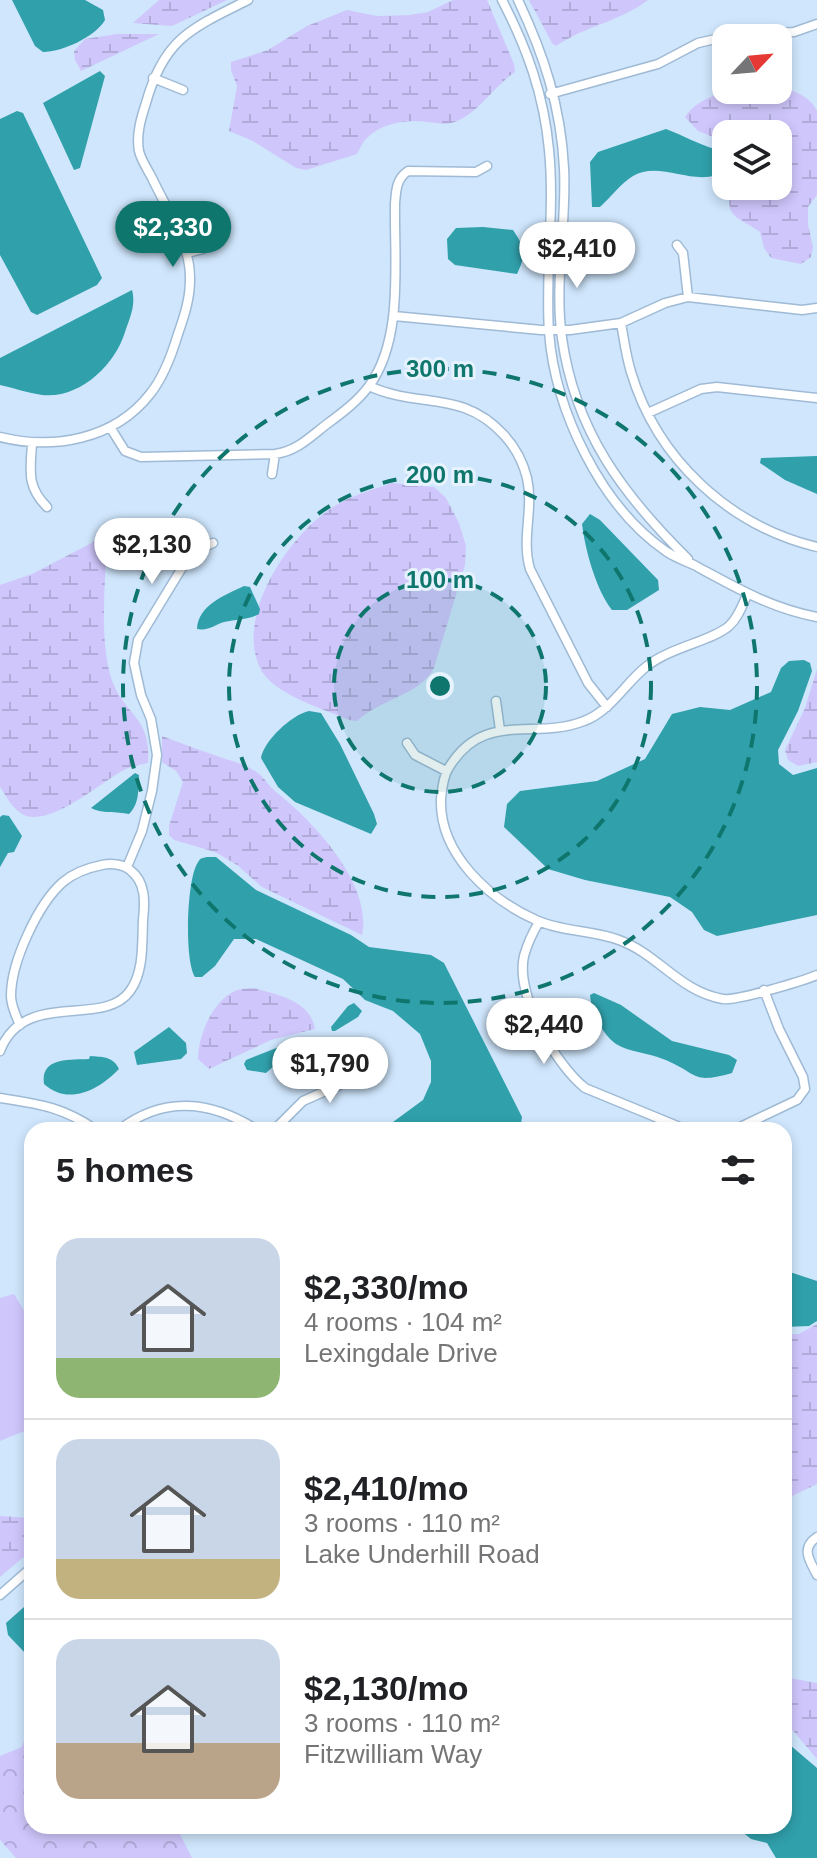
<!DOCTYPE html>
<html lang="en">
<head>
<meta charset="utf-8">
<style>
  :root { --surface:#fff; --page:#f6f6f6; --text:#202124; --muted:#757577; --line:#e0e0e0; --accent:#0f766e }
  body { margin:0; font-family:Arial,sans-serif; background:var(--page); color:var(--text); height:100vh; display:flex; flex-direction:column; font-size:30px; white-space:nowrap }
  * { box-sizing:border-box; margin:0 }
  p { font-size:26px; color:var(--muted) }
  .icon { flex:none; width:44px; height:44px; fill:none; stroke:currentColor; stroke-width:2; stroke-linecap:round; stroke-linejoin:round }
  .map { position:relative; flex:1; overflow:hidden }
  .drawer { position:absolute; left:24px; top:1122px; width:768px; height:712px; display:flex; flex-direction:column; background:var(--surface); border-radius:24px; box-shadow:0 4px 12px #0003 }
  .drawer>* { flex:none }
  .needle { width:52px; rotate:64deg }
  .controls { position:absolute; left:712px; top:24px; display:grid; gap:16px }
  .controls a { display:grid; place-items:center; width:80px; height:80px; border-radius:16px; background:var(--surface); box-shadow:0 4px 12px #0003; font-size:40px }
  .price { position:absolute; translate:-50% -68px; padding:0 18px; border-radius:28px; background:#fff; color:#222; font-size:26px; line-height:52px; filter:drop-shadow(0 2px 4px #0008) }
  .price::after { content:''; position:absolute; left:50%; top:48px; width:24px; height:18px; margin-left:-12px; background:inherit; clip-path:polygon(0 0,100% 0,50% 100%) }
  .price.selected { background:var(--accent); color:#fff }
  ul { padding:0; list-style:none }
  li { display:flex; align-items:center; gap:24px; height:200px; padding:0 32px }
  li+li { border-top:2px solid var(--line) }
  li span { display:grid; place-items:center; flex:none; width:224px; height:160px; border-radius:24px; color:#555 }
  li>.icon { margin-inline-start:auto }
  span .icon { width:96px; height:96px; fill:#fffc; stroke-width:1 }
  li b { font-size:34px }
  h2 { display:flex; justify-content:space-between; align-items:center; height:96px; padding:0 32px; font-size:34px }
  .map>svg:first-child { display:block }
  .grass { fill:#cfc7fc }
  .forest { fill:url(#forest-crowns) }
  .wetland { fill:url(#wetland-marsh) }
  .water { fill:#30a0ab }
  .lines { fill:none; stroke-linecap:round; stroke-linejoin:round }
  .minor-casing { stroke:#9fbad5; stroke-width:11 }
  .minor { stroke:#fff; stroke-width:8 }
  .ring { fill:none; stroke:#0f766e; stroke-width:4; stroke-dasharray:14 10 }
  .centre { fill:#0f766e; stroke:#e6f2fd; stroke-width:4 }
  .ring-label { font-size:24px; text-anchor:middle; font-weight:bold; fill:#0f766e; stroke:#e6f2fd; stroke-width:6; stroke-linejoin:round; paint-order:stroke }
</style>
</head>
<body>
<div class="map">
<svg width="817" height="1858" viewBox="0 0 817 1858">
  <defs>
    <pattern id="forest-crowns" width="20" height="18" patternUnits="userSpaceOnUse" patternTransform="scale(2)"><rect width="20" height="18" fill="#cfc7fc"/><path d="M2 6a3 3 0 1 1 6 0M12 15a3 3 0 1 1 6 0" fill="none" stroke="#b1abd9"/></pattern>
    <pattern id="wetland-marsh" width="20" height="14" patternUnits="userSpaceOnUse" patternTransform="scale(2)"><rect width="20" height="14" fill="#cfc7fc"/><path d="M1 5h8M5 5V1M11 12h8M15 12V8" fill="none" stroke="#b1abd9"/></pattern>
  </defs>
  <rect width="100%" height="100%" fill="#cfe6fc"/>
  <!-- grass -->
  <path class="grass" d="M 14,1294 L 32,1324 L 32,1428 L 0,1441 L 0,1298 Z"/>
  <!-- forest -->
  <path class="forest" d="M 32,1715 L 32,1826 L 176,1826 L 192,1858 L 16,1858 L 0,1840 L 0,1756 L 22,1747 Z"/>
  <!-- wetland -->
  <path class="wetland" d="M 159,0 L 227,0 L 172,26 L 133,23 Z
    M 453,0 L 487,0 L 514,64 L 515,72 C 494,86 480,111 457,121 C 446,126 438,123 427,122 C 407,119 382,123 367,138 C 363,141 360,149 357,154 L 306,170 L 296,168 L 253,141 L 229,131 L 237,86 L 231,70 L 231,62 L 268,50 L 307,26 L 347,10 L 377,16 L 409,15 L 428,12 Z
    M 529,0 L 648,0 C 621,21 585,26 556,46 L 552,43 Z
    M 117,34 L 159,34 L 81,71 L 75,60 L 74,51 L 85,39 Z
    M 778,88 C 793,89 811,97 817,111 L 817,195 L 808,207 L 808,224 L 813,247 L 811,257 L 801,264 L 771,258 L 764,248 L 760,232 C 737,216 723,218 732,186 L 778,186 L 778,134 L 726,134 L 726,142 L 698,131 L 685,117 C 696,100 721,91 741,90 C 753,89 769,92 778,88 Z
    M 392,483 L 434,487 L 446,498 L 459,523 L 466,546 L 465,565 L 434,668 C 419,696 380,699 357,721 L 349,720 C 324,709 272,694 260,668 C 234,613 293,528 340,503 C 356,494 375,489 392,483 Z
    M 107,535 C 106,580 99,630 110,674 C 121,715 152,714 148,763 C 140,765 131,766 124,770 C 101,782 51,827 24,815 C 13,810 7,797 0,787 L 0,585 L 32,574 Z
    M 817,669 L 817,762 L 798,766 L 788,760 L 785,750 L 805,708 Z
    M 162,736 C 179,742 196,749 214,755 C 227,760 243,763 255,771 C 265,777 268,786 276,792 C 312,820 373,884 362,935 L 262,887 L 237,865 L 215,852 L 174,840 L 169,835 L 169,826 L 183,782 L 176,771 L 162,762 Z
    M 255,988 C 279,996 310,1000 315,1029 L 271,1040 L 209,1069 L 198,1059 C 198,1036 213,1000 235,991 C 241,988 249,989 255,988 Z
    M 817,1324 L 817,1484 L 784,1500 L 784,1334 L 799,1334 Z
    M 0,1516 L 32,1518 L 32,1550 L 0,1577 Z
    M 784,1677 L 817,1683 L 817,1759 L 784,1720 Z"/>
  <!-- water -->
  <path class="water" d="M 12,0 L 85,0 L 103,10 L 105,20 C 95,37 62,52 43,52 L 35,46 Z
    M 100,71 L 105,76 L 80,168 L 74,170 L 43,103 Z
    M 17,111 L 23,113 L 102,278 L 97,285 L 37,315 L 31,312 L 0,255 L 0,119 Z
    M 666,129 C 683,135 697,144 715,149 L 722,162 L 716,175 C 690,184 658,161 633,176 C 621,183 611,197 600,207 L 592,207 L 590,162 L 598,152 Z
    M 483,227 L 513,230 C 525,247 526,256 517,274 L 455,265 L 448,259 L 447,239 L 456,228 Z
    M 132,290 C 136,305 130,317 125,332 C 115,365 80,399 42,395 C 28,393 14,388 0,385 L 0,358 Z
    M 817,456 L 817,494 L 785,480 L 760,463 L 761,458 Z
    M 590,514 L 600,520 L 658,580 L 659,590 L 627,610 L 612,610 C 596,590 585,549 582,524 Z
    M 244,586 L 250,587 L 260,609 L 259,614 C 248,620 236,619 224,622 C 214,625 209,631 197,629 C 198,605 225,595 244,586 Z
    M 804,660 L 810,663 L 812,671 L 798,711 L 778,750 L 779,764 L 793,775 L 817,768 L 817,915 L 717,936 L 704,930 L 692,912 L 670,897 L 585,880 L 548,869 L 504,827 L 507,804 L 520,791 L 597,781 L 645,759 L 672,714 L 700,707 L 730,710 L 771,692 L 781,668 L 789,661 Z
    M 309,711 L 321,713 L 340,744 L 374,814 L 377,824 L 371,834 L 295,802 L 278,787 L 261,758 C 264,741 291,715 309,711 Z
    M 135,773 L 139,775 C 138,789 140,803 129,814 C 117,811 101,814 91,808 Z
    M 3,815 L 9,816 L 22,836 L 14,852 L 8,853 L 0,867 L 0,817 Z
    M 207,857 L 216,857 L 256,890 L 351,935 L 369,947 L 431,955 L 444,963 L 522,1117 L 520,1130 L 346,1130 L 393,1122 L 423,1100 L 431,1082 L 431,1061 L 420,1034 L 393,1011 L 365,1000 L 343,979 L 256,939 L 234,939 L 215,966 L 202,977 L 195,977 C 184,959 187,881 197,864 C 201,857 200,859 207,857 Z
    M 594,993 L 621,1005 L 672,1041 L 729,1055 L 737,1060 L 732,1073 C 690,1085 699,1073 663,1059 C 649,1053 629,1052 616,1044 C 602,1034 591,1011 590,995 Z
    M 354,1003 L 362,1011 L 358,1017 L 335,1031 L 332,1031 L 331,1027 L 348,1006 Z
    M 169,1027 L 186,1043 L 187,1053 L 181,1059 L 137,1065 L 134,1052 Z
    M 302,1038 L 311,1041 L 324,1038 L 323,1041 C 304,1049 283,1057 266,1073 L 247,1070 L 244,1064 L 246,1060 Z
    M 90,1056 C 102,1057 113,1056 119,1069 C 99,1090 68,1106 44,1084 C 40,1057 70,1060 89,1059 Z
    M 784,1270 L 817,1281 L 817,1321 L 809,1326 L 784,1327 Z
    M 24,1607 L 32,1614 L 32,1654 L 26,1654 L 8,1635 L 6,1623 Z
    M 784,1734 L 790,1745 L 817,1768 L 817,1858 L 776,1858 L 767,1843 L 751,1839 L 735,1826 L 784,1826 Z"/>
  <g class="lines">
    <defs>
      <path id="minor" d="M 502,0 C 527,48 544,95 549,150 C 555,210 545,272 549,332 C 555,411 601,507 667,552 C 675,557 685,561 694,565 C 735,587 770,608 817,617
        M 518,0 C 544,55 561,107 564,168 C 567,223 554,283 562,338 C 575,431 623,495 688,559
        M 153,78 L 183,90
        M 550,94 L 658,64 L 698,43 L 729,36 L 794,32 L 817,24
        M 148,224 L 169,213
        M 677,245 L 683,253 L 688,297
        M 187,253 L 203,249
        M 394,316 L 541,330 L 570,330 L 621,323 L 665,303 L 688,297 L 802,310 L 817,308
        M 621,323 C 624,339 626,356 631,372 C 657,459 729,526 817,547
        M 369,386 C 419,409 462,389 504,435 C 515,447 523,462 527,478 C 534,510 521,538 530,569 L 588,683 L 607,707
        M 648,413 L 701,389 L 717,387 L 817,398
        M 110,427 L 125,451 L 141,457 L 275,454 C 297,451 310,437 327,424 C 342,413 358,401 369,386 C 404,339 394,260 395,204 C 396,191 396,179 408,171 L 476,172 L 487,166
        M 0,437 C 53,450 114,440 150,394 C 163,378 172,354 178,334 C 184,317 190,299 190,280 C 191,244 167,210 152,178 C 148,170 141,160 139,151 C 136,135 141,118 146,103 C 164,38 192,28 248,0
        M 32,444 C 30,472 27,487 47,507
        M 272,474 L 275,454
        M 747,595 C 742,606 738,618 729,626 C 712,641 671,647 647,666 C 625,683 611,711 584,721 C 534,741 483,709 448,769 C 443,777 442,789 441,799 C 439,854 489,899 536,920 C 562,932 593,930 619,940 C 658,954 680,992 723,999 C 737,1001 802,981 817,975
        M 496,701 L 500,730
        M 407,743 L 415,755 L 446,771
        M 127,867 L 142,831 L 152,791 L 157,755 L 151,719 L 141,695 L 134,663 L 138,640 L 191,553 L 213,543
        M 539,922 C 533,932 527,945 524,956 C 515,995 556,1065 585,1088 L 687,1130
        M 0,1051 C 24,988 103,1029 130,991 C 144,972 142,943 143,920 C 145,902 146,882 130,870 C 123,864 111,863 102,865 C 87,868 75,872 63,882 C 38,904 11,962 11,996 C 11,1006 16,1016 20,1025
        M 0,1098 C 39,1104 63,1107 96,1130
        M 119,1130 C 164,1095 212,1101 257,1130
        M 274,1130 L 303,1101 L 375,1069
        M 734,1130 L 797,1100 L 805,1089 L 803,1077 L 779,1029 L 764,990
        M 817,1537 C 800,1548 810,1561 817,1575
        M 0,1595 L 32,1567"/>
    </defs>
    <!-- minor casing -->
    <use href="#minor" class="minor-casing"/>
    <!-- minor -->
    <use href="#minor" class="minor"/>
  </g>
  <!-- distance rings -->
  <circle cx="440" cy="686" r="106" fill="#0f766e" fill-opacity=".12"/>
  <g class="ring">
    <circle cx="440" cy="686" r="106"/>
    <circle cx="440" cy="686" r="211"/>
    <circle cx="440" cy="686" r="317"/>
  </g>
  <circle cx="440" cy="686" r="12" class="centre"/>
  <g class="ring-label">
    <text x="440" y="377">300 m</text>
    <text x="440" y="483">200 m</text>
    <text x="440" y="588">100 m</text>
  </g>
</svg>
<div class="controls">
<a><svg class="needle" viewBox="-14 -14 28 28"><path d="M0-13l5 13h-10z" fill="#e53935"/><path d="M0 13l5-13h-10z" fill="#757577"/></svg></a>
<a><svg class="icon" aria-label="layers" viewBox="0 0 24 24"><path d="M12 4l9 5-9 5-9-5zM3 14l9 5 9-5"/></svg></a>
</div>
<b class="price selected" style="left:173px;top:269px">$2,330</b>
<b class="price" style="left:577px;top:290px">$2,410</b>
<b class="price" style="left:152px;top:586px">$2,130</b>
<b class="price" style="left:544px;top:1066px">$2,440</b>
<b class="price" style="left:330px;top:1105px">$1,790</b>
<section class="drawer">
<h2>5 homes<svg class="icon" aria-label="filters" viewBox="0 0 24 24"><path d="M4 7h16M4 17h16"/><circle cx="9" cy="7" r="2"/><circle cx="15" cy="17" r="2"/></svg></h2>
<ul>
<li><span style="background:linear-gradient(#c9d6e8 75%,#8fb573 0)"><svg class="icon" aria-label="home" viewBox="0 0 24 24"><path d="M3 11l9-7 9 7M6 9v11h12V9"/></svg></span><div><b>$2,330/mo</b><p>4 rooms · 104 m²</p><p>Lexingdale Drive</p></div></li>
<li><span style="background:linear-gradient(#c9d6e8 75%,#c2b280 0)"><svg class="icon" aria-label="home" viewBox="0 0 24 24"><path d="M3 11l9-7 9 7M6 9v11h12V9"/></svg></span><div><b>$2,410/mo</b><p>3 rooms · 110 m²</p><p>Lake Underhill Road</p></div></li>
<li><span style="background:linear-gradient(#c9d6e8 65%,#b9a48a 0)"><svg class="icon" aria-label="home" viewBox="0 0 24 24"><path d="M3 11l9-7 9 7M6 9v11h12V9"/></svg></span><div><b>$2,130/mo</b><p>3 rooms · 110 m²</p><p>Fitzwilliam Way</p></div></li>
</ul>
</section>
</div>
</body>
</html>
